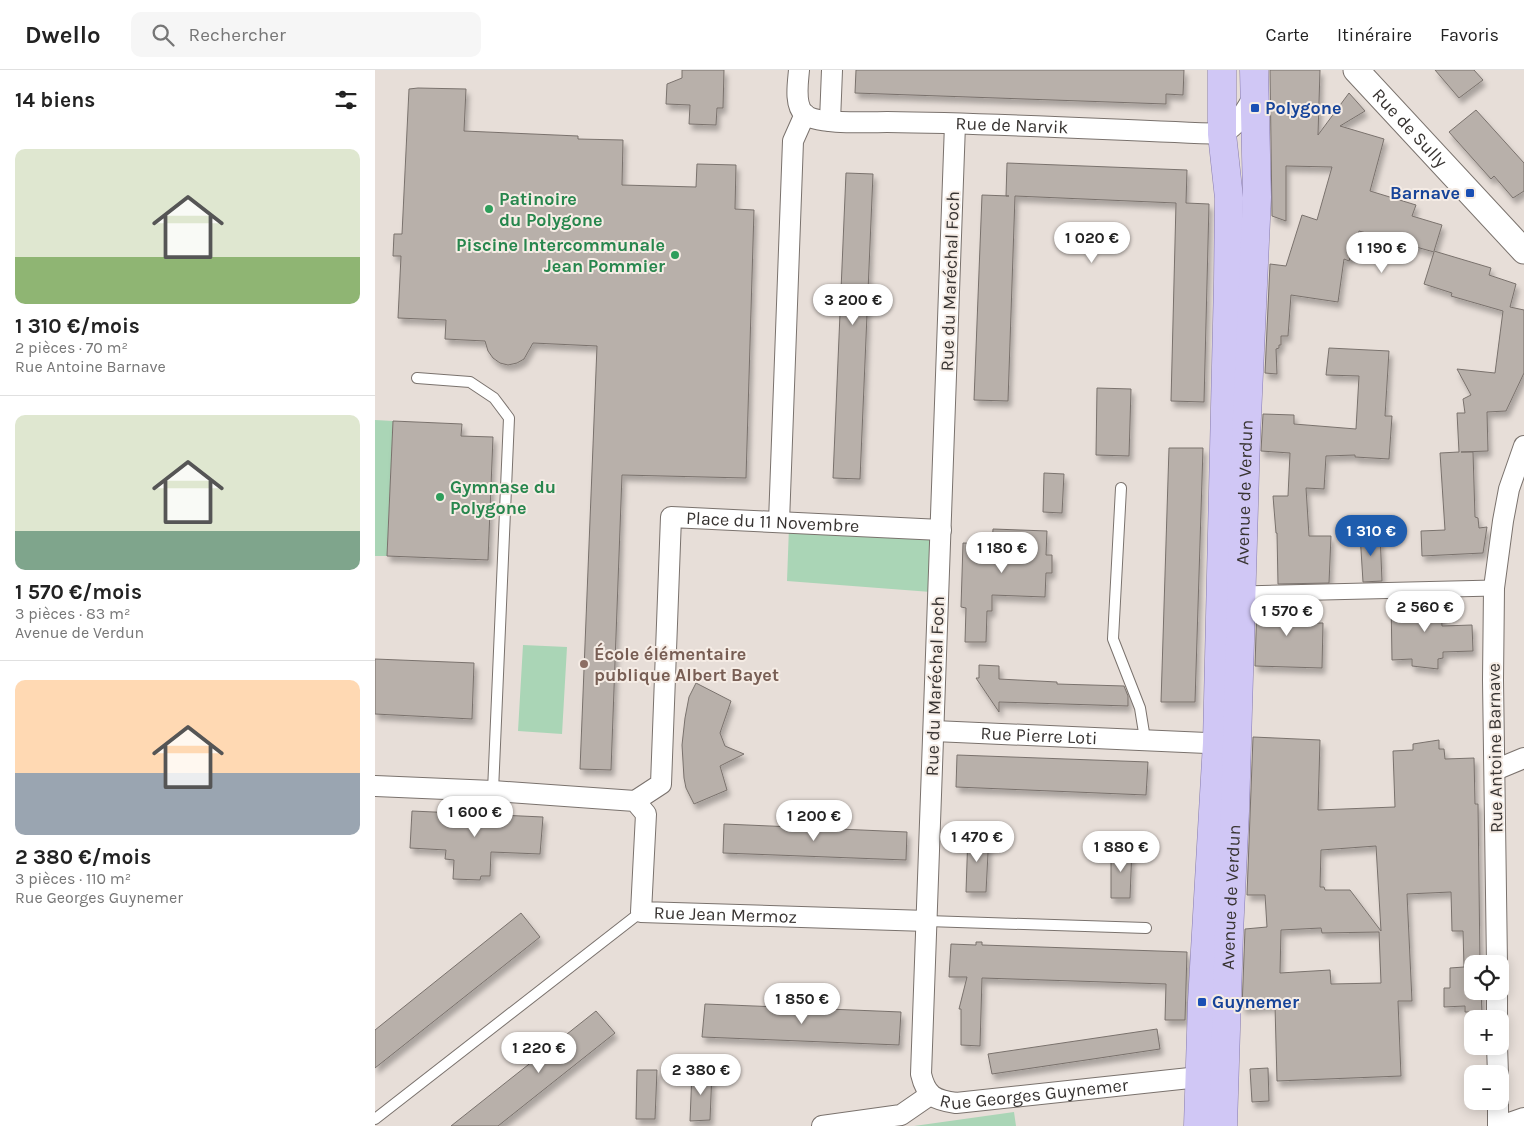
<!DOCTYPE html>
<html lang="fr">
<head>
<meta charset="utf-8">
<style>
  :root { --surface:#fff; --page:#f6f6f6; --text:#222; --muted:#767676; --line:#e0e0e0; --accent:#1f5dae }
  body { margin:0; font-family:Karla,sans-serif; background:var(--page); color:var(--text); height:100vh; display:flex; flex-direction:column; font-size:19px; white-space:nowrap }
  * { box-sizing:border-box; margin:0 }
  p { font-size:16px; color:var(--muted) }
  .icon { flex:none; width:28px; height:28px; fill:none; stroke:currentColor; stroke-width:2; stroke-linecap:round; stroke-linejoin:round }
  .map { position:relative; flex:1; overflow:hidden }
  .side { display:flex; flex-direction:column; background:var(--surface); width:375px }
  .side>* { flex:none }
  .fabs { position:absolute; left:1089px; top:885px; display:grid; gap:10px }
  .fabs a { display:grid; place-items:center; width:45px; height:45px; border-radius:10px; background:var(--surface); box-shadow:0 2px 12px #0003; font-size:25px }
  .price { position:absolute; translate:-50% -42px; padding:0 11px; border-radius:18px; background:#fff; color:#222; font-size:16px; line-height:32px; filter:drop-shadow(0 1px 2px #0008) }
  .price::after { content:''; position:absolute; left:50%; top:30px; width:15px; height:11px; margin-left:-8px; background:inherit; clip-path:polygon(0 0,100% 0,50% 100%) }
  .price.current { background:var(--accent); color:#fff }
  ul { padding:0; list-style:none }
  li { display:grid; align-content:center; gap:10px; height:265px; padding:0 15px }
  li+li { border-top:1px solid var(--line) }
  li span { display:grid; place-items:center; height:155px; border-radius:10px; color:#555 }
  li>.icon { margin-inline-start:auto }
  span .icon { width:90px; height:90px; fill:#fffc; stroke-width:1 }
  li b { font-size:21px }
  h2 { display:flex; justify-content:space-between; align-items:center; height:60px; padding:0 15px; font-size:21px }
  header { display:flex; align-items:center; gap:30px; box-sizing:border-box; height:70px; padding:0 25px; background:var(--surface); border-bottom:1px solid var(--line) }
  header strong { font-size:24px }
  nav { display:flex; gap:28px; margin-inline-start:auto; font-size:18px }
  .search { width:350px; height:45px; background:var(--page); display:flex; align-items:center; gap:12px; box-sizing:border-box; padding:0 18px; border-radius:10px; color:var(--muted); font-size:19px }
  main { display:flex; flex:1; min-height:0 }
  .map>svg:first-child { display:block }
  .green { fill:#aad5b6 }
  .building { fill:#b8b0aa; stroke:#7a726d; fill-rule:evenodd; filter:url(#shadow) }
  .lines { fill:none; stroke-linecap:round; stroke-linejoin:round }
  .service-casing { stroke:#7a726d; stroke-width:12 }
  .pedestrian-casing { stroke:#7a726d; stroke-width:17 }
  .minor-casing { stroke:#7a726d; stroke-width:22 }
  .tertiary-casing { stroke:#7a726d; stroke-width:27 }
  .primary-casing { stroke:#867bad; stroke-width:29 }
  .service { stroke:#fff; stroke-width:10 }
  .pedestrian { stroke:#fff; stroke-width:15 }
  .minor { stroke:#fff; stroke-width:20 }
  .tertiary { stroke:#fff; stroke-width:25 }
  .primary { stroke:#d0c7f5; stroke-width:28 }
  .transit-dot { fill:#1a4fb4; stroke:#f5ece5; stroke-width:2 }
  .leisure-dot { fill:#2e9e5b; stroke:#f5ece5; stroke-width:2 }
  .education-dot { fill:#8d6e63; stroke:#f5ece5; stroke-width:2 }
  .labels { text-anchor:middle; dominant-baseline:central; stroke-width:4; stroke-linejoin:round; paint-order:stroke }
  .transit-label { font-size:18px; font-weight:bold; fill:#164399; stroke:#f5ece5; text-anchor:start }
  .street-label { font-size:18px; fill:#383432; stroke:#f5ece5 }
  .leisure-label { font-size:18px; font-weight:bold; fill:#27864d; stroke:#f5ece5; text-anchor:start }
  .education-label { font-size:18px; font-weight:bold; fill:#785e54; stroke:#f5ece5; text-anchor:start }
</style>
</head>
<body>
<header>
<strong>Dwello</strong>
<div class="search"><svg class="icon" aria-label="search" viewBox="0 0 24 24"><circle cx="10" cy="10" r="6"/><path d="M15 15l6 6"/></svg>Rechercher</div>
<nav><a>Carte</a><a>Itinéraire</a><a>Favoris</a></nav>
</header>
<main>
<section class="side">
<h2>14 biens<svg class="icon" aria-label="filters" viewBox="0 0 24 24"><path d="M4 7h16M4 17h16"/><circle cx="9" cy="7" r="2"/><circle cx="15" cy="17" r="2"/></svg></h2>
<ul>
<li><span style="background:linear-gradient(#dfe7d0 70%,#8fb573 0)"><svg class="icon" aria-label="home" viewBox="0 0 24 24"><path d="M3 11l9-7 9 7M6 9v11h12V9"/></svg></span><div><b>1 310 €/mois</b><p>2 pièces · 70 m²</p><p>Rue Antoine Barnave</p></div></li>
<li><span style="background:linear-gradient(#dfe7d0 75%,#7fa58c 0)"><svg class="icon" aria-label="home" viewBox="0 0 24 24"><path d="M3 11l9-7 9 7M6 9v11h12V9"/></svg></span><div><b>1 570 €/mois</b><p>3 pièces · 83 m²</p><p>Avenue de Verdun</p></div></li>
<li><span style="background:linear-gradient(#ffd9b3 60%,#9aa5b1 0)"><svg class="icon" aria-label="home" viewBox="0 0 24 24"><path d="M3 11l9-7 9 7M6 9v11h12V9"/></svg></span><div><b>2 380 €/mois</b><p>3 pièces · 110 m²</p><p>Rue Georges Guynemer</p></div></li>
</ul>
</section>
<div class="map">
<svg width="1149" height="1056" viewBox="0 0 1149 1056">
  <defs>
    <filter id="shadow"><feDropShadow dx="3" dy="5.5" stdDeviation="2.5" flood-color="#0004"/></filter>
  </defs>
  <rect width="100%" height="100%" fill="#e7ded8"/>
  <!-- green -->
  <path class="green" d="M 0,350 L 18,351 L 12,486 L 0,486 Z
    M 414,457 L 558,467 L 556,522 L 412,511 Z
    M 148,575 L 192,577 L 187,664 L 143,661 Z
    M 639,1042 L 641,1056 L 539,1056 Z"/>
  <!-- building -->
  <path class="building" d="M 307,0 L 349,0 L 348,38 L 342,38 L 341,55 L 314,54 L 315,35 L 291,34 L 292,14 L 307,8 Z
    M 481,0 L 809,0 L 808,25 L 791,24 L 791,34 L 480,23 Z
    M 895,0 L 945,0 L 943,65 L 974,23 L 990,41 L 965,56 L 1009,69 L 995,121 L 1041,135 L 1037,146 L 1067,155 L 1059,181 L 1116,198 L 1114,205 L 1141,214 L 1135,237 L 1149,240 L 1149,303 L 1131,341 L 1112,342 L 1113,381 L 1086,382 L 1098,382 L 1100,447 L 1103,448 L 1104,458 L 1112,457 L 1108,483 L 1047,486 L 1046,461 L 1070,460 L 1065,383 L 1084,382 L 1082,343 L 1090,343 L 1088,329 L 1096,325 L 1082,299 L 1120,303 L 1128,241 L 1076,226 L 1077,223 L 1049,214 L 1059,182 L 984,161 L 974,191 L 969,189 L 963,232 L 916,225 L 913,266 L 906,266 L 906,275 L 904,275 L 904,278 L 901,279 L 902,304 L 890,303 L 895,194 L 911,196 L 927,145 L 942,150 L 957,97 L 911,96 L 911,151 L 897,146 Z
    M 1060,0 L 1099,0 L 1108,10 L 1084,28 Z
    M 43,18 L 91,19 L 89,61 L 203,66 L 203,69 L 248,70 L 247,115 L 321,117 L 322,94 L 361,95 L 360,139 L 379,140 L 371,408 L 247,405 L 236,700 L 205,699 L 222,276 L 158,273 L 149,289 L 142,293 L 133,295 L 125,293 L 118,288 L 113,281 L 110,271 L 70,269 L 71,250 L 23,248 L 26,186 L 18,186 L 19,164 L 27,164 L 34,19 Z
    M 1101,40 L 1149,93 L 1149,121 L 1138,128 L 1119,106 L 1116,109 L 1074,62 Z
    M 632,93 L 812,100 L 811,133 L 834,134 L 829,332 L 796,331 L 801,133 L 640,126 L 633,331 L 599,330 L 607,125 L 634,126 L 631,126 Z
    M 471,103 L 498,104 L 485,409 L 458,408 Z
    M 954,278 L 1014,281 L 1010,346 L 1017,346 L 1014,389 L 980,387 L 980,385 L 951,386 L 949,419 L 931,418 L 934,466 L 956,466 L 954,513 L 903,514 L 902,463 L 901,463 L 898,426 L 913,426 L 915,383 L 886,381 L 888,344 L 919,345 L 919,354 L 981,359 L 984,306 L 951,305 Z
    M 722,318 L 756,319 L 754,386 L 721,385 Z
    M 18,351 L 87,354 L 86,366 L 118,367 L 113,490 L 12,486 Z
    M 794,378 L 828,378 L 820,632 L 786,632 Z
    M 669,403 L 689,404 L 687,443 L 668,442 Z
    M 618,459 L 672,461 L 671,485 L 677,485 L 677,503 L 671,503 L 670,527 L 617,525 L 617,541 L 612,541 L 611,572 L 590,572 L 591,538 L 586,537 L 588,473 L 617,474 Z
    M 1005,463 L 1007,511 L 988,512 L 985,464 Z
    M 1066,529 L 1067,556 L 1097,555 L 1098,581 L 1068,582 L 1068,588 L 1063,589 L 1063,599 L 1037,596 L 1037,589 L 1017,590 L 1016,530 Z
    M 929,532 L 929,553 L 948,553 L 947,598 L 880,596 L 882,533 Z
    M 0,589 L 99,593 L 97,649 L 0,644 Z
    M 604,595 L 624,596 L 624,609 L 682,612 L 682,614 L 749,616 L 753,626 L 753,636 L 624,632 L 624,642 L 601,608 L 604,608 Z
    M 321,613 L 356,631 L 345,663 L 350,676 L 369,684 L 345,696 L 352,720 L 319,734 L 311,718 L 309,708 L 307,675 L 310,648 L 314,627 Z
    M 878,667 L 945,670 L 943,740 L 1020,737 L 1018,681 L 1038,680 L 1038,674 L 1064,670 L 1064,679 L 1069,679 L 1070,689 L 1099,688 L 1100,734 L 1103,734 L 1105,894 L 1098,894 L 1098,921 L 1106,921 L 1107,942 L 1090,942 L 1090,936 L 1069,937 L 1069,918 L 1075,918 L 1075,898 L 1089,897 L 1088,861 L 1077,861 L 1076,822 L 1032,824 L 1037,931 L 1023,931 L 1026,1006 L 902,1011 L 900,936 L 867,938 L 870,859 L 892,857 L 890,825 L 872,825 ZM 1001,776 L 1006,861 L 975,820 L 950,820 L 949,817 L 945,817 L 946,780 ZM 946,858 L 947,863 L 1004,862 L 1006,913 L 956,914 L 955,900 L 905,903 L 906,860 Z
    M 582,685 L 773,692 L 771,725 L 581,717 Z
    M 37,741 L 168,747 L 165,784 L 116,782 L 115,806 L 106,806 L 105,810 L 78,809 L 79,790 L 70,789 L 71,780 L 35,778 Z
    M 349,754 L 532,762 L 531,790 L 348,783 Z
    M 593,763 L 614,764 L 611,822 L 591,822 Z
    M 736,778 L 757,778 L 755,828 L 736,828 Z
    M 146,843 L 165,867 L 0,998 L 0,960 Z
    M 601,872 L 607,872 L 607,875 L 812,882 L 810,950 L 790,950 L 791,914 L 607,908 L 605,976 L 586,975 L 586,939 L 584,939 L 592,907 L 574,907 L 576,874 L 601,875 Z
    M 330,934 L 526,942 L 524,975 L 327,967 Z
    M 221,941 L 240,963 L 123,1056 L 76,1056 Z
    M 782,959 L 785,979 L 617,1004 L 613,984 Z
    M 893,998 L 894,1031 L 877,1032 L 875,999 Z
    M 262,1000 L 282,1000 L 280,1049 L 261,1049 Z
    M 317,1001 L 337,1002 L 335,1050 L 315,1051 Z"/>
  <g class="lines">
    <defs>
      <path id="service" d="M 42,308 L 95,312 L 119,328 L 134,348 L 118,721
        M 746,418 L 738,569 L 765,638 L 770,669
        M 552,851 L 771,858
        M 0,1049 L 266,842"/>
      <path id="pedestrian" d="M 867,524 L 1119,518"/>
      <g id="minor">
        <path id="s1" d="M 424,0 C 423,13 419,34 429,44 C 441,55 495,52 512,52 C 623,53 735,60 847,64 C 864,54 869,43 879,26"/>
        <path d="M 455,51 L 457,0"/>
        <path id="s2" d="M 580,54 L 546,1004 C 551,1026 560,1030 581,1033 L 824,1007 L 834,1016"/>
        <path d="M 404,452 L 418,71 L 430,44"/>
        <path id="s3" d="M 559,661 L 854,674"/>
        <path d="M 1120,700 L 1149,688"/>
        <path id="s4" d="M 0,716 L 118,721 L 260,731 L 271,744 L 266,842 L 552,851"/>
        <path id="s5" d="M 260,731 L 286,714 L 296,447 L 566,460"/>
        <path d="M 1122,894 L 1118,610 L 1119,518 L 1128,451 L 1134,419 L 1149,376"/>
        <path d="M 1122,921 L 1122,949"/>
        <path d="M 1122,976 L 1123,1004"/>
        <path d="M 1123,1031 L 1123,1056"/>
        <path d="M 447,1056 L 526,1045 L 555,1025"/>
        <path d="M 1126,1056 L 1149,1048"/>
      </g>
      <g id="tertiary">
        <path id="s6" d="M 981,0 L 1149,181"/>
      </g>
      <g id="primary">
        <path d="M 823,1056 L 827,932 L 842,673 L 853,212 L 854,128 L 847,64 L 847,0"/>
        <path id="s7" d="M 848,1056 L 854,863 L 860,741 L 871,368 L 882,127 L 879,0"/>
      </g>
    </defs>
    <!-- service casing -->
    <use href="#service" class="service-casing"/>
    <!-- pedestrian casing -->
    <use href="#pedestrian" class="pedestrian-casing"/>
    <!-- minor casing -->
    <use href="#minor" class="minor-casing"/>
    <!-- tertiary casing -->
    <use href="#tertiary" class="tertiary-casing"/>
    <!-- primary casing -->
    <use href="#primary" class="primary-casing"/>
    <!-- service -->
    <use href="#service" class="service"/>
    <!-- pedestrian -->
    <use href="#pedestrian" class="pedestrian"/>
    <!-- minor -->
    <use href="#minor" class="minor"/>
    <!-- tertiary -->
    <use href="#tertiary" class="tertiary"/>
    <!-- primary -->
    <use href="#primary" class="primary"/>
  </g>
  <!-- markers -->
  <g class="transit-dot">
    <rect x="875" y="33" width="10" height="10" rx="2.5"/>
    <rect x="1090" y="118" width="10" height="10" rx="2.5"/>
    <rect x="822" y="927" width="10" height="10" rx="2.5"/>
  </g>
  <g class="leisure-dot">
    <circle cx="114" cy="139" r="5"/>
    <circle cx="300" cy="185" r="5"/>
    <circle cx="65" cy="427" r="5"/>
  </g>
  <circle class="education-dot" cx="209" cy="594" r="5"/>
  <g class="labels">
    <!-- transit labels -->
    <g class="transit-label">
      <text x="890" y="38">Polygone</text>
      <text x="1085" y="123" text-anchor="end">Barnave</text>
      <text x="837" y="932">Guynemer</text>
    </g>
    <!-- street labels -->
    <g class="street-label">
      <text stroke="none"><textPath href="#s1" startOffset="255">Rue de Narvik</textPath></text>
      <text stroke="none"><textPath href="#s6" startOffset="79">Rue de Sully</textPath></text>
      <text transform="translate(575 211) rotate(-88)">Rue du Maréchal Foch</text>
      <text stroke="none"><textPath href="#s7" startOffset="634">Avenue de Verdun</textPath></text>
      <text stroke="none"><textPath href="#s5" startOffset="400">Place du 11 Novembre</textPath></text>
      <text transform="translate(560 616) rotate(-88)">Rue du Maréchal Foch</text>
      <text stroke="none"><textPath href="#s3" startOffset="105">Rue Pierre Loti</textPath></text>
      <text transform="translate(1120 678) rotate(-91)">Rue Antoine Barnave</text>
      <text stroke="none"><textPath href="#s7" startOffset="229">Avenue de Verdun</textPath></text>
      <text stroke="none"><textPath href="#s4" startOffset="460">Rue Jean Mermoz</textPath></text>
      <text stroke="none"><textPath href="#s2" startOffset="1079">Rue Georges Guynemer</textPath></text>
    </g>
    <!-- leisure labels -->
    <g class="leisure-label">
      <text x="124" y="129">Patinoire<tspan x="124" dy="21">du Polygone</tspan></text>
      <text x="290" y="175" text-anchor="end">Piscine Intercommunale<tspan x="290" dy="21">Jean Pommier</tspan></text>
      <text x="75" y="417">Gymnase du<tspan x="75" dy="21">Polygone</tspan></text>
    </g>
    <!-- education labels -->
    <g class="education-label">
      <text x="219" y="584">École élémentaire<tspan x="219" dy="21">publique Albert Bayet</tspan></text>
    </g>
  </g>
</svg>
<div class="fabs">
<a><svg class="icon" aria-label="locate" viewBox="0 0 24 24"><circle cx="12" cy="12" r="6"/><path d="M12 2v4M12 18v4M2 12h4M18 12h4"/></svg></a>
<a>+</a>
<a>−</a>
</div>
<b class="price" style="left:717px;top:194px">1 020 €</b>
<b class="price" style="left:1007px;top:204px">1 190 €</b>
<b class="price" style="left:478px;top:256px">3 200 €</b>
<b class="price current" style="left:996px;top:487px">1 310 €</b>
<b class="price" style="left:627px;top:504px">1 180 €</b>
<b class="price" style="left:1050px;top:563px">2 560 €</b>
<b class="price" style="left:912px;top:567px">1 570 €</b>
<b class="price" style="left:100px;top:768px">1 600 €</b>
<b class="price" style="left:439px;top:772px">1 200 €</b>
<b class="price" style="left:602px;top:793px">1 470 €</b>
<b class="price" style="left:746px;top:803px">1 880 €</b>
<b class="price" style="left:427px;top:955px">1 850 €</b>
<b class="price" style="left:164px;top:1004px">1 220 €</b>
<b class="price" style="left:326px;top:1026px">2 380 €</b>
</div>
</main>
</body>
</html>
